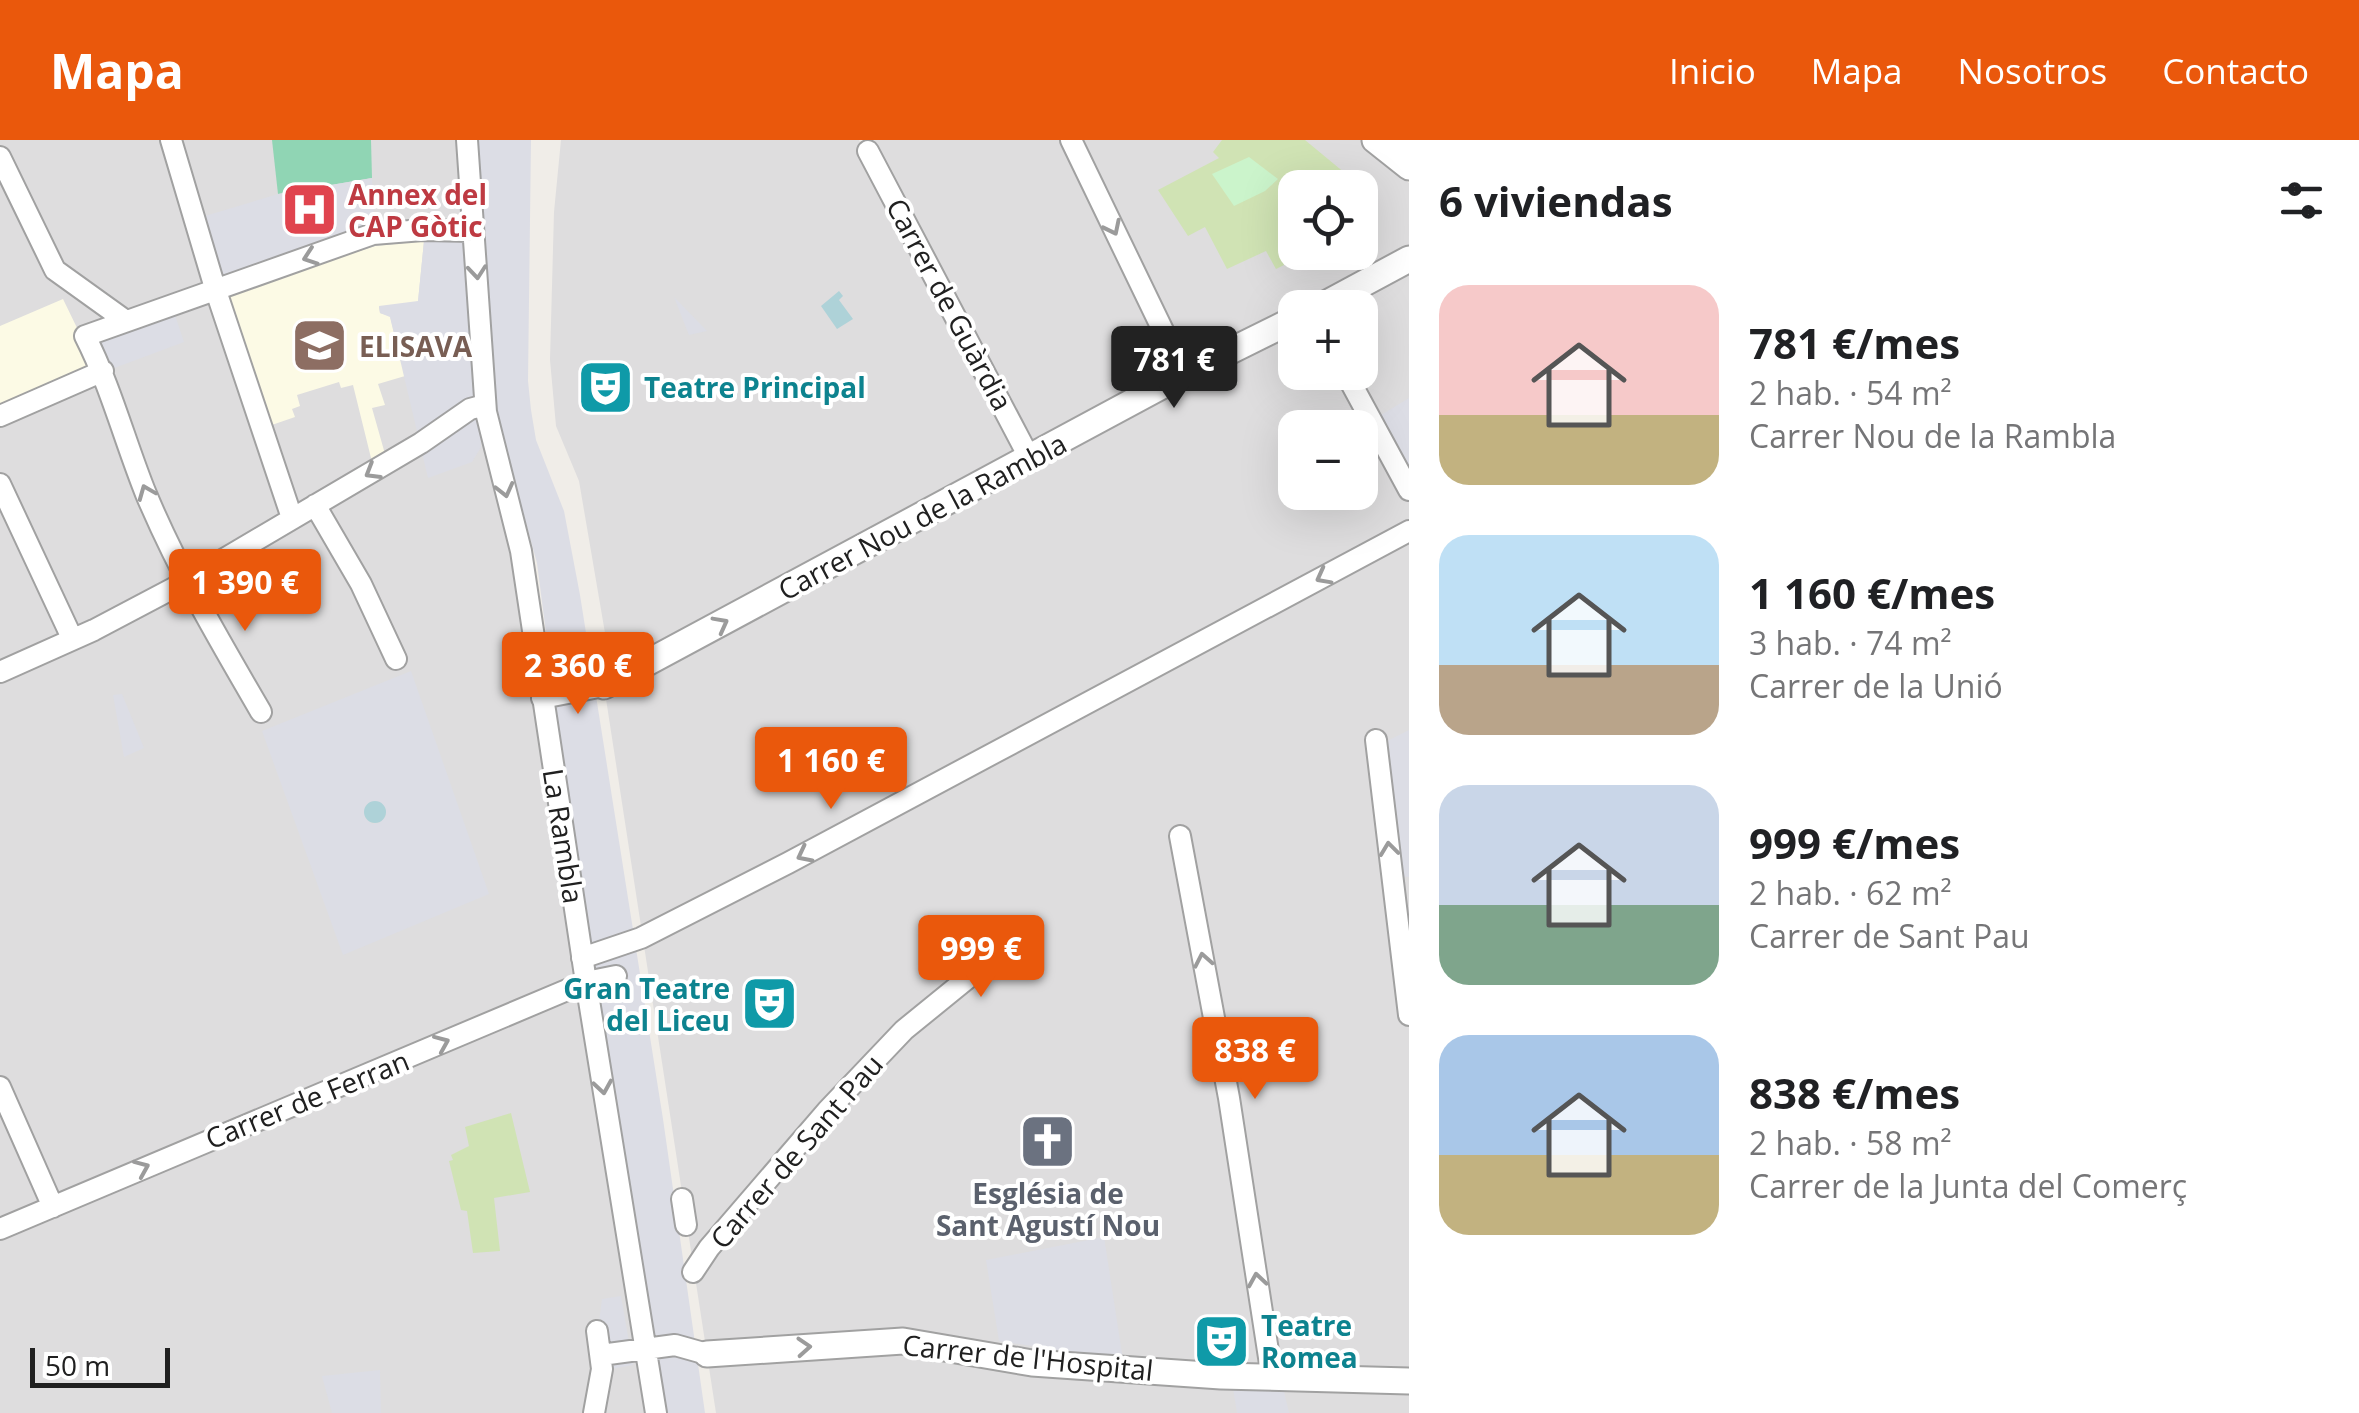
<!DOCTYPE html>
<html lang="es">
<head>
<meta charset="utf-8">
<style>
  :root { --surface:#fff; --page:#f2f2f2; --text:#202124; --muted:#757577; --accent:#ea580c }
  body { margin:0; font-family:"Open Sans",sans-serif; background:var(--page); color:var(--text); height:100vh; display:flex; flex-direction:column; font-size:38px; white-space:nowrap }
  * { box-sizing:border-box; margin:0 }
  p { font-size:32px; color:var(--muted) }
  .icon { flex:none; width:55px; height:55px; fill:none; stroke:currentColor; stroke-width:2; stroke-linecap:round; stroke-linejoin:round }
  .map { position:relative; flex:1; overflow:hidden }
  .side { display:flex; flex-direction:column; background:var(--surface); width:950px }
  .side>* { flex:none }
  .controls { position:absolute; left:1278px; top:30px; display:grid; gap:20px }
  .controls a { display:grid; place-items:center; width:100px; height:100px; border-radius:20px; background:var(--surface); box-shadow:0 10px 40px #0002; font-size:50px }
  .scale { position:absolute; left:30px; bottom:25px; width:140px; box-sizing:border-box; padding-left:10px; border:5px solid #202020; border-top:0; font-size:28px; line-height:35px; white-space:nowrap; color:#202020; -webkit-text-stroke:8px #fff; paint-order:stroke }
  .price { position:absolute; translate:-50% -85px; padding:0 22px; border-radius:10px; background:var(--accent); color:#fff; font-size:32px; line-height:65px; filter:drop-shadow(0 2px 5px #0008) }
  .price::after { content:''; position:absolute; left:50%; top:60px; width:30px; height:22px; margin-left:-15px; background:inherit; clip-path:polygon(0 0,100% 0,50% 100%) }
  .price.active { background:#222; color:#fff }
  ul { padding:0; list-style:none }
  li { display:flex; align-items:center; gap:30px; height:250px; padding:0 30px }
  li span { display:grid; place-items:center; flex:none; width:280px; height:200px; border-radius:30px; color:#555 }
  li>.icon { margin-inline-start:auto }
  span .icon { width:120px; height:120px; fill:#fffc; stroke-width:1 }
  li b { font-size:42px }
  h2 { display:flex; justify-content:space-between; align-items:center; height:120px; padding:0 30px; font-size:42px }
  header { display:flex; align-items:center; gap:60px; box-sizing:border-box; height:140px; padding:0 50px; background:var(--accent); color:#fff }
  header strong { font-size:48px }
  nav { display:flex; gap:55px; margin-inline-start:auto; font-size:35px }
  main { display:flex; flex:1; min-height:0 }
  .map>svg:first-child { display:block }
  .residential { fill:#deddde; fill-rule:evenodd }
  .education { fill:#fcfae5 }
  .grass { fill:#d0e3b4 }
  .park { fill:#cbf4cb }
  .pitch { fill:#90d5b4 }
  .plaza { fill:#dcdde5; fill-rule:evenodd }
  .water { fill:#aed2d8 }
  .lines { fill:none; stroke-linecap:round; stroke-linejoin:round }
  .minor-casing { stroke:#a1a1a1; stroke-width:24 }
  .tertiary-casing { stroke:#a1a1a1; stroke-width:29 }
  .minor { stroke:#fff; stroke-width:20 }
  .tertiary { stroke:#fff; stroke-width:25 }
  .oneway { stroke:#9b9b9b }
  .labels { text-anchor:middle; dominant-baseline:central; stroke-width:8; stroke-linejoin:round; paint-order:stroke }
  .health-label { font-size:28px; font-weight:bold; fill:#be3a42; stroke:#fff; text-anchor:start }
  .street-label { font-size:28px; fill:#202020; stroke:#fff }
  .education-label { font-size:28px; font-weight:bold; fill:#785e54; stroke:#fff; text-anchor:start }
  .culture-label { font-size:28px; font-weight:bold; fill:#0d838f; stroke:#fff; text-anchor:start }
  .worship-label { font-size:28px; font-weight:bold; fill:#5b616d; stroke:#fff }
</style>
</head>
<body>
<header>
<strong>Mapa</strong>
<nav><a>Inicio</a><a>Mapa</a><a>Nosotros</a><a>Contacto</a></nav>
</header>
<main>
<div class="map">
<svg width="1409" height="1273" viewBox="0 0 1409 1273">
  <rect width="100%" height="100%" fill="#f0ede8"/>
  <!-- residential -->
  <path class="residential" d="M 0,0 L 467,0 L 481,176 L 656,1273 L 0,1273 Z
    M 561,0 L 859,0 L 989,255 L 1014,313 L 611,528 L 579,341 L 556,286 L 550,220 L 554,72 Z
    M 868,0 L 1360,0 L 1409,43 L 1409,110 L 1303,167 L 1295,168 L 1295,232 L 1360,232 L 1360,168 L 1318,167 L 1409,119 L 1409,1273 L 716,1273 L 604,546 L 1030,319 ZM 1295,48 L 1360,48 L 1360,112 L 1295,112 ZM 1295,288 L 1360,288 L 1360,352 L 1295,352 Z"/>
  <!-- education -->
  <path class="education" d="M 424,101 L 418,162 L 379,167 L 380,173 L 390,176 L 405,236 L 378,244 L 385,265 L 372,268 L 385,314 L 372,322 L 353,245 L 341,248 L 339,242 L 297,255 L 300,266 L 292,269 L 295,277 L 266,287 L 228,153 L 375,106 Z
    M 63,159 L 95,225 L 0,269 L 0,186 Z"/>
  <!-- grass -->
  <path class="grass" d="M 1222,0 L 1305,0 L 1363,48 L 1295,48 L 1295,112 L 1308,113 L 1276,129 L 1266,111 L 1227,129 L 1205,87 L 1188,96 L 1158,50 L 1219,18 L 1213,12 Z
    M 511,973 L 530,1052 L 494,1058 L 500,1111 L 473,1113 L 467,1071 L 461,1070 L 449,1021 L 453,1020 L 451,1015 L 469,1006 L 465,987 Z"/>
  <!-- park -->
  <path class="park" d="M 1249,17 L 1278,39 L 1265,51 L 1234,66 L 1212,34 Z"/>
  <!-- pitch -->
  <path class="pitch" d="M 272,0 L 371,0 L 372,38 L 278,54 Z"/>
  <!-- plaza -->
  <path class="plaza" d="M 476,0 L 531,0 L 528,241 L 531,270 L 536,300 L 564,371 L 580,455 L 663,979 L 705,1273 L 664,1273 L 561,609 L 537,423 L 495,271 Z
    M 372,38 L 375,106 L 228,153 L 205,76 L 278,54 Z
    M 470,99 L 481,307 L 472,322 L 428,338 L 390,177 L 380,173 L 379,166 L 418,161 L 424,101 Z
    M 674,157 L 707,191 L 689,195 Z
    M 174,172 L 184,202 L 109,230 L 94,201 Z
    M 1409,258 L 1409,345 L 1373,280 Z
    M 411,531 L 489,754 L 343,815 L 262,591 ZM 370,662 L 379,662 L 386,669 L 386,676 L 379,683 L 372,684 L 365,678 L 365,666 Z
    M 122,554 L 144,608 L 124,617 L 113,555 Z
    M 1409,590 L 1409,737 L 1398,736 L 1381,604 Z
    M 1104,1097 L 1123,1220 L 999,1201 L 986,1120 Z
    M 621,1156 L 633,1225 L 611,1229 L 599,1182 L 602,1159 Z
    M 380,1230 L 381,1273 L 332,1273 L 322,1236 Z
    M 1232,1242 L 1282,1243 L 1289,1273 L 1237,1273 Z"/>
  <!-- water -->
  <path class="water" d="M 839,151 L 843,156 L 839,160 L 853,179 L 837,189 L 821,166 Z
    M364 672a11 11 0 1 1 22 0a11 11 0 1 1-22 0Z"/>
  <g class="lines">
    <defs>
      <path id="minor" d="M 171,0 L 215,148 L 292,378
        M 467,0 L 486,272 L 521,411 L 586,842 L 656,1273
        M 1071,0 L 1184,234
        M 868,11 L 1030,319
        M 0,17 L 55,130 L 126,181
        M 1345,232 L 1409,350
        M 0,276 L 103,231
        M 0,344 L 72,498
        M 315,365 L 361,444 L 396,519
        M 0,532 L 94,490 L 185,442 L 421,303 L 470,269 L 485,265
        M 542,558 L 604,546
        M 261,572 C 219,500 178,430 146,354 C 125,302 111,247 85,196 L 373,94 L 423,90 L 473,91
        M 1376,600 L 1409,875
        M 1180,696 L 1229,958 L 1272,1237
        M 582,818 L 641,798 L 788,723 L 1409,391
        M 0,947 L 53,1067
        M 682,1059 L 686,1085
        M 0,1089 L 586,842 L 616,836
        M 693,1132 L 709,1108 L 827,971 L 904,890 L 995,816
        M 601,1215 L 675,1205 L 707,1214
        M 594,1273 L 602,1229 L 597,1191"/>
      <path id="tertiary" d="M 1375,0 L 1409,27
        M 1407,0 L 1409,2
        M 1318,168 L 1409,119
        M 604,546 L 1184,234 L 1295,179
        M 707,1214 L 903,1201 L 1032,1223 L 1221,1236 L 1409,1241"/>
    </defs>
    <!-- minor casing -->
    <use href="#minor" class="minor-casing"/>
    <!-- tertiary casing -->
    <use href="#tertiary" class="tertiary-casing"/>
    <!-- minor -->
    <use href="#minor" class="minor"/>
    <!-- tertiary -->
    <use href="#tertiary" class="tertiary"/>
  </g>
  <!-- one-way arrows -->
  <defs><path id="oneway-chevron" d="M-2-3.5L2.5 0L-2 3.5" fill="none" stroke-width="1.6" stroke-linecap="round" stroke-linejoin="round" transform="scale(2.5)"/></defs>
  <g class="oneway">
    <use href="#oneway-chevron" transform="translate(1113 88) rotate(64)"/>
    <use href="#oneway-chevron" transform="translate(310 117) rotate(161)"/>
    <use href="#oneway-chevron" transform="translate(477 132) rotate(85)"/>
    <use href="#oneway-chevron" transform="translate(372 332) rotate(149)"/>
    <use href="#oneway-chevron" transform="translate(505 350) rotate(76)"/>
    <use href="#oneway-chevron" transform="translate(146 352) rotate(-112)"/>
    <use href="#oneway-chevron" transform="translate(1323 437) rotate(152)"/>
    <use href="#oneway-chevron" transform="translate(721 484) rotate(-28)"/>
    <use href="#oneway-chevron" transform="translate(1389 709) rotate(-97)"/>
    <use href="#oneway-chevron" transform="translate(804 715) rotate(153)"/>
    <use href="#oneway-chevron" transform="translate(1203 820) rotate(-101)"/>
    <use href="#oneway-chevron" transform="translate(442 903) rotate(-23)"/>
    <use href="#oneway-chevron" transform="translate(603 947) rotate(81)"/>
    <use href="#oneway-chevron" transform="translate(142 1028) rotate(-23)"/>
    <use href="#oneway-chevron" transform="translate(1257 1140) rotate(-99)"/>
    <use href="#oneway-chevron" transform="translate(804 1207) rotate(-4)"/>
  </g>
  <!-- icons -->
  <defs>
    <symbol id="hospital-square" viewBox="-11 -11 22 22"><rect x="-9" y="-9" width="18" height="18" rx="4" fill="#e0444e" stroke="#fff"/><path d="M-5-5h3v3.5h4V-5h3V5h-3V1.5h-4V5h-3Z" fill="#fff"/></symbol>
    <symbol id="university-square" viewBox="-11 -11 22 22"><rect x="-9" y="-9" width="18" height="18" rx="4" fill="#8d6e63" stroke="#fff"/><path d="M0-5L7-2L0 1L-7-2ZM-4 1L0 2.5L4 1V4Q0 6-4 4Z" fill="#fff"/></symbol>
    <symbol id="theatre-square" viewBox="-11 -11 22 22"><rect x="-9" y="-9" width="18" height="18" rx="4" fill="#0f9aa8" stroke="#fff"/><path d="M-5-5.5Q0-4 5-5.5V0Q5 5 0 6Q-5 5-5 0ZM-3.3-2.5H-1v1.5H-3.3ZM1-2.5H3.3v1.5H1ZM-2.8 1Q0 5.5 2.8 1Z" fill="#fff"/></symbol>
    <symbol id="church-square" viewBox="-11 -11 22 22"><rect x="-9" y="-9" width="18" height="18" rx="4" fill="#6b7280" stroke="#fff"/><path d="M-1.2-6h2.4v3.5h3.3v2.4h-3.3V6h-2.4V-.1h-3.3v-2.4h3.3Z" fill="#fff"/></symbol>
  </defs>
  <g fill-rule="evenodd">
    <use href="#hospital-square" x="278" y="38" width="63" height="63"/>
    <use href="#university-square" x="288" y="174" width="63" height="63"/>
    <use href="#theatre-square" x="574" y="216" width="63" height="63"/>
    <use href="#theatre-square" x="738" y="832" width="63" height="63"/>
    <use href="#church-square" x="1016" y="970" width="63" height="63"/>
    <use href="#theatre-square" x="1190" y="1170" width="63" height="63"/>
  </g>
  <g class="labels">
    <!-- health labels -->
    <g class="health-label">
      <text x="348" y="54">Annex del<tspan x="348" dy="32">CAP Gòtic</tspan></text>
    </g>
    <!-- street labels -->
    <g class="street-label">
      <text transform="translate(950 164) rotate(62)">Carrer de Guàrdia</text>
      <text transform="translate(922 376) rotate(-28)">Carrer Nou de la Rambla</text>
      <text transform="translate(564 696) rotate(81)">La Rambla</text>
      <text transform="translate(307 959) rotate(-22)">Carrer de Ferran</text>
      <text transform="translate(796 1011) rotate(-49)">Carrer de Sant Pau</text>
      <text transform="translate(1028 1217) rotate(6)">Carrer de l'Hospital</text>
    </g>
    <!-- education labels -->
    <g class="education-label">
      <text x="359" y="206">ELISAVA</text>
    </g>
    <!-- culture labels -->
    <g class="culture-label">
      <text x="644" y="247">Teatre Principal</text>
      <text x="730" y="848" text-anchor="end">Gran Teatre<tspan x="730" dy="32">del Liceu</tspan></text>
      <text x="1261" y="1185">Teatre<tspan x="1261" dy="32">Romea</tspan></text>
    </g>
    <!-- worship labels -->
    <g class="worship-label">
      <text x="1048" y="1053">Església de<tspan x="1048" dy="32">Sant Agustí Nou</tspan></text>
    </g>
  </g>
</svg>
<div class="controls">
<a><svg class="icon" aria-label="locate" viewBox="0 0 24 24"><circle cx="12" cy="12" r="6"/><path d="M12 2v4M12 18v4M2 12h4M18 12h4"/></svg></a>
<a>+</a>
<a>−</a>
</div>
<div class="scale">50 m</div>
<b class="price active" style="left:1174px;top:271px">781 €</b>
<b class="price" style="left:245px;top:494px">1 390 €</b>
<b class="price" style="left:578px;top:577px">2 360 €</b>
<b class="price" style="left:831px;top:672px">1 160 €</b>
<b class="price" style="left:981px;top:860px">999 €</b>
<b class="price" style="left:1255px;top:962px">838 €</b>
</div>
<section class="side">
<h2>6 viviendas<svg class="icon" aria-label="filters" viewBox="0 0 24 24"><path d="M4 7h16M4 17h16"/><circle cx="9" cy="7" r="2"/><circle cx="15" cy="17" r="2"/></svg></h2>
<ul>
<li><span style="background:linear-gradient(#f6c9c9 65%,#c2b280 0)"><svg class="icon" aria-label="home" viewBox="0 0 24 24"><path d="M3 11l9-7 9 7M6 9v11h12V9"/></svg></span><div><b>781 €/mes</b><p>2 hab. · 54 m²</p><p>Carrer Nou de la Rambla</p></div></li>
<li><span style="background:linear-gradient(#bfe0f5 65%,#b9a48a 0)"><svg class="icon" aria-label="home" viewBox="0 0 24 24"><path d="M3 11l9-7 9 7M6 9v11h12V9"/></svg></span><div><b>1 160 €/mes</b><p>3 hab. · 74 m²</p><p>Carrer de la Unió</p></div></li>
<li><span style="background:linear-gradient(#c9d6e8 60%,#7fa58c 0)"><svg class="icon" aria-label="home" viewBox="0 0 24 24"><path d="M3 11l9-7 9 7M6 9v11h12V9"/></svg></span><div><b>999 €/mes</b><p>2 hab. · 62 m²</p><p>Carrer de Sant Pau</p></div></li>
<li><span style="background:linear-gradient(#a9c7e8 60%,#c2b280 0)"><svg class="icon" aria-label="home" viewBox="0 0 24 24"><path d="M3 11l9-7 9 7M6 9v11h12V9"/></svg></span><div><b>838 €/mes</b><p>2 hab. · 58 m²</p><p>Carrer de la Junta del Comerç</p></div></li>
</ul>
</section>
</main>
</body>
</html>
